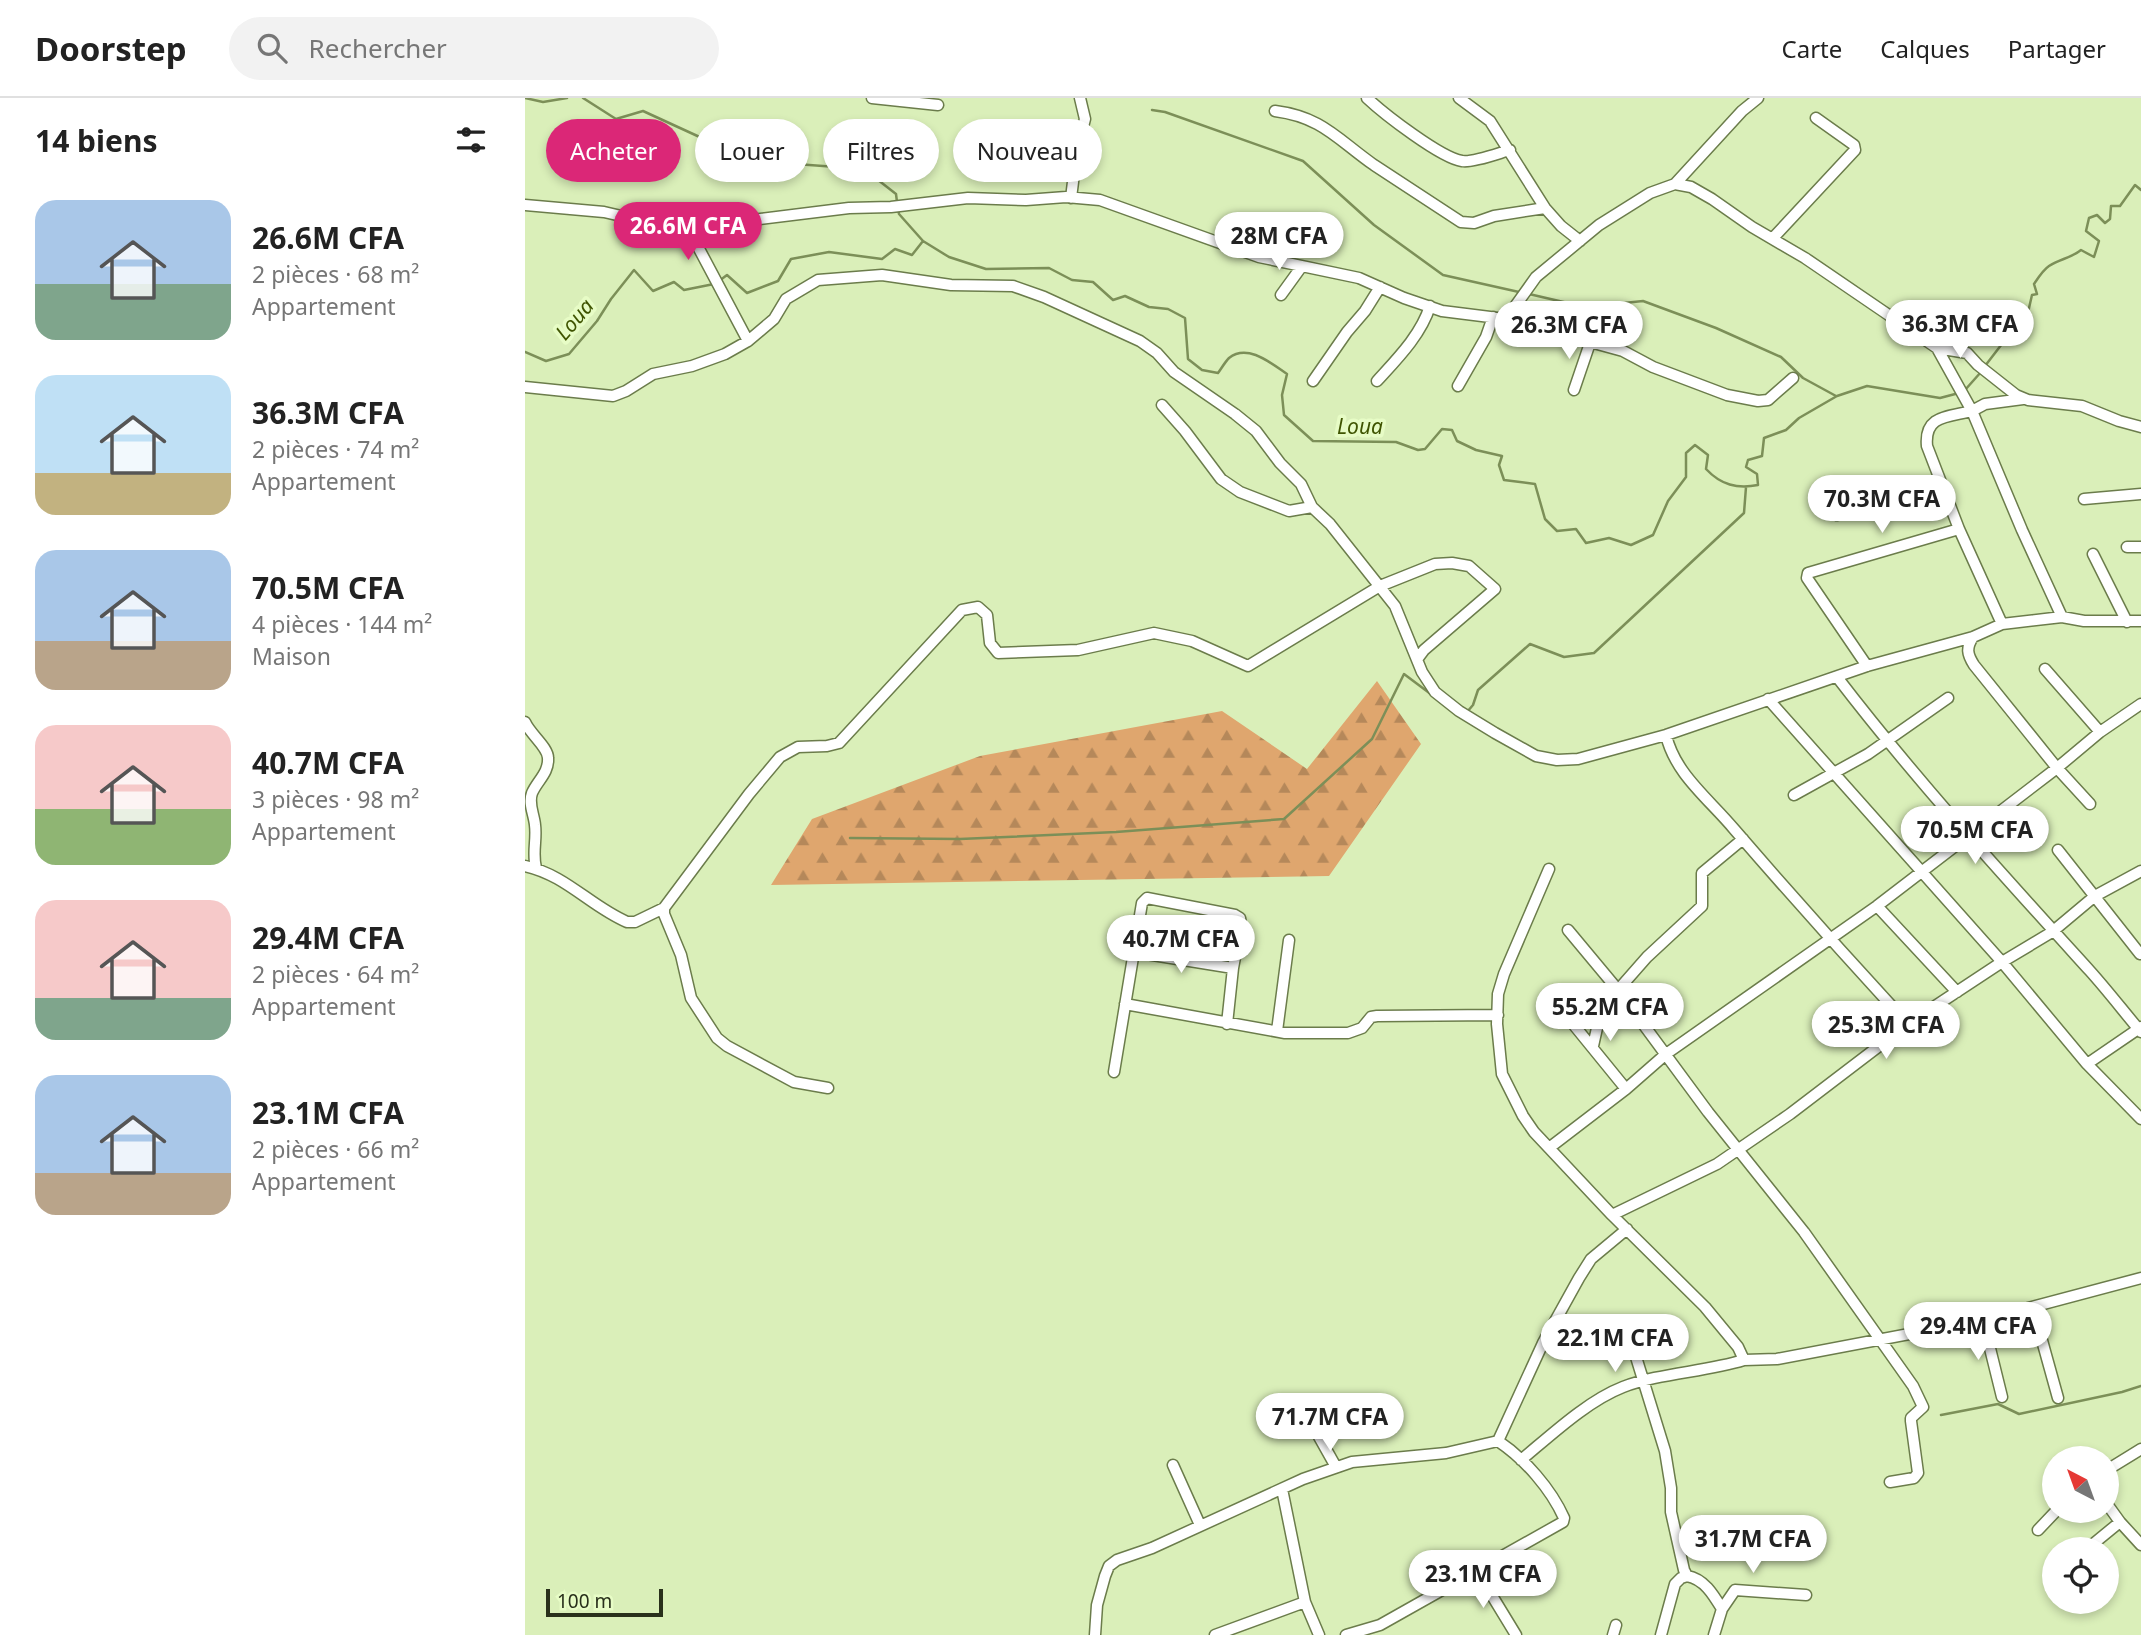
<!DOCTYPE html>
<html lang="fr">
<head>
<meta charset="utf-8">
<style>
  :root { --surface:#fff; --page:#f2f2f2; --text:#222; --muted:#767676; --line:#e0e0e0; --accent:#db2777 }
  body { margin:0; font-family:"Noto Sans",sans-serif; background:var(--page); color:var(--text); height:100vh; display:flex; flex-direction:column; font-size:26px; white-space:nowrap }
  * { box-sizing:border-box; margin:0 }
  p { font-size:23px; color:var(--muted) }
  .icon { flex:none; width:38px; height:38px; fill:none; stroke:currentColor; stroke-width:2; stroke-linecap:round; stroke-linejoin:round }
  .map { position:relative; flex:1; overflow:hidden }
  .panel { display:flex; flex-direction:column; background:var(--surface); width:525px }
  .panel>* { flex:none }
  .top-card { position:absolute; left:21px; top:21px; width:665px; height:63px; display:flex; gap:14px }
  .needle { width:46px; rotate:319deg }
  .tools { position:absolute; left:1517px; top:1348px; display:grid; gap:14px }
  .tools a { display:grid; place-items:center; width:77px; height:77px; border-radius:50%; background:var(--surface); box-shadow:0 4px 10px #0003; font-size:35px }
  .scale { position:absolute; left:21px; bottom:18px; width:117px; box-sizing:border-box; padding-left:7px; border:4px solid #29301b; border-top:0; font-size:19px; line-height:24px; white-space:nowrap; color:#29301b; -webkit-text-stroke:5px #e7fcc6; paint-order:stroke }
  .price { position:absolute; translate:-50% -60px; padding:0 16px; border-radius:24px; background:#fff; color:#222; font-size:23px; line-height:46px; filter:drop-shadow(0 2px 4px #0008) }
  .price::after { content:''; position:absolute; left:50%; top:42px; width:21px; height:16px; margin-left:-10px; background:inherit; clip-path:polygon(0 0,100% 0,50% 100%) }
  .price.on { background:var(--accent); color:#fff }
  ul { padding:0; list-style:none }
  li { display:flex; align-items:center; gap:21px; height:175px; padding:0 35px }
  li span { display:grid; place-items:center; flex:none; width:196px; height:140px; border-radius:21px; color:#555 }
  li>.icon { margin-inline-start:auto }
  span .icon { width:84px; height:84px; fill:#fffc; stroke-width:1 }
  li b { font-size:30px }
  h2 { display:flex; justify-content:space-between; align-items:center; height:84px; padding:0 35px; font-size:30px }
  .pill { padding:0 24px; border-radius:32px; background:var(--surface); box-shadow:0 4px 10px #0003; font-size:24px; line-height:63px }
  .pill.on { background:var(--accent); color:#fff }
  header { display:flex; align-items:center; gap:42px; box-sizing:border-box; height:98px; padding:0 35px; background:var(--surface); border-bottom:2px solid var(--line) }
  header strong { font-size:33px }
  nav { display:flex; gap:38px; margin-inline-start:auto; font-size:24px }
  .search { width:490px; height:63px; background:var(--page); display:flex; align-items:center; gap:18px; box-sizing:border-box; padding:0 24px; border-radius:38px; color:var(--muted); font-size:26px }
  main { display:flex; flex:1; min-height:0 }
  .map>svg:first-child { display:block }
  .forest { fill:url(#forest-firs) }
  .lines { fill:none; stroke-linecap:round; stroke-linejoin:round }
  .stream { stroke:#7c8f58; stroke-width:2.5 }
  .street-casing { stroke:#6b7c4b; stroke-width:13 }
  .street { stroke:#fff; stroke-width:10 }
  .labels { text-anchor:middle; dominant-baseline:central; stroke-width:7; stroke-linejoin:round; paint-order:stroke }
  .water-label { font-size:21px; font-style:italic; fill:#3f5401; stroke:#e7fcc6 }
</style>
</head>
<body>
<header>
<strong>Doorstep</strong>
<div class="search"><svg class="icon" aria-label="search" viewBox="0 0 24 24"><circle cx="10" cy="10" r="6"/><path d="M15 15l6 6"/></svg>Rechercher</div>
<nav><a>Carte</a><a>Calques</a><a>Partager</a></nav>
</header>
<main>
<section class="panel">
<h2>14 biens<svg class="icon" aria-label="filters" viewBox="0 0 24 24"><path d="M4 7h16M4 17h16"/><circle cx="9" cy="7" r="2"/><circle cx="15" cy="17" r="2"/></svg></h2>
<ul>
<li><span style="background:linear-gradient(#a9c7e8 60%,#7fa58c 0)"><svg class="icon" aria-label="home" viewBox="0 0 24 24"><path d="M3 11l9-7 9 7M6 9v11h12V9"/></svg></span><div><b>26.6M CFA</b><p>2 pièces · 68 m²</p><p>Appartement</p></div></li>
<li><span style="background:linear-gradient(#bfe0f5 70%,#c2b280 0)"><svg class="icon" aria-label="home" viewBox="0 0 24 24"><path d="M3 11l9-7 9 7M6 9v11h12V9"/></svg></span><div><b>36.3M CFA</b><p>2 pièces · 74 m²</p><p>Appartement</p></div></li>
<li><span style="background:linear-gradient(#a9c7e8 65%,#b9a48a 0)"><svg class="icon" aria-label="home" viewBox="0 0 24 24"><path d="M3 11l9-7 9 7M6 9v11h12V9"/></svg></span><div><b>70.5M CFA</b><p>4 pièces · 144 m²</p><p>Maison</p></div></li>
<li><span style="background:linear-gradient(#f6c9c9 60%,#8fb573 0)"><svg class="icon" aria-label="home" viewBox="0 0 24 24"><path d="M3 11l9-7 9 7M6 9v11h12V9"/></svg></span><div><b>40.7M CFA</b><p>3 pièces · 98 m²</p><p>Appartement</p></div></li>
<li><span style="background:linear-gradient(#f6c9c9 70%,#7fa58c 0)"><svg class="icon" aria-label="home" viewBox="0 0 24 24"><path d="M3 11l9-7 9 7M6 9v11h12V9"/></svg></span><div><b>29.4M CFA</b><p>2 pièces · 64 m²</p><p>Appartement</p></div></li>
<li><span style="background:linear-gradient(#a9c7e8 70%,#b9a48a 0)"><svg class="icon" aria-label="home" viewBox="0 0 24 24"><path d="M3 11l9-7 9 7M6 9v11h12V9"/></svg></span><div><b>23.1M CFA</b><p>2 pièces · 66 m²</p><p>Appartement</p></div></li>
</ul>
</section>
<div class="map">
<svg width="1616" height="1537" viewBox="0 0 1616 1537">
  <defs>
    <pattern id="forest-firs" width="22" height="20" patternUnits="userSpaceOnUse" patternTransform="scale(1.75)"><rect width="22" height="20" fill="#dfa66e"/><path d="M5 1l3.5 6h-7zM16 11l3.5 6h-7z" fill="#b5885a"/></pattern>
  </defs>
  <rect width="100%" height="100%" fill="#daefb9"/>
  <!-- forest -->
  <path class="forest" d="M 852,583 L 896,646 L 804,778 L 246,787 L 287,721 L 455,658 L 697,613 L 782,671 Z"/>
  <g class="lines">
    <!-- stream -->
    <path class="stream" d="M 0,0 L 18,4 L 42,0
      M 58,0 L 91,21 L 118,13 L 179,41 L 257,65 L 339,71 L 371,96 L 372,104
      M 627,12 L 640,14 L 778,63 L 849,127 L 918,177 L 994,194
      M 373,111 L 374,116 L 398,143
      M 194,183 L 202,177 L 222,195 L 253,183 L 266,161 L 304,154 L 357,161 L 370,151 L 387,157 L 398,143 L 424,159 L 461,171 L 524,170 L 547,182 L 568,184 L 588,202 L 600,198 L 624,209 L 643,211 L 660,220 L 663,261 L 677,272 L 693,275 C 696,271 700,264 704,260 C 723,245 747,266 762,276 L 757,297 L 759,317 L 788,343 L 871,344 L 893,352 L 900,351 L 917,331 L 927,332 L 932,343 L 951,352 L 977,358 L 974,367 L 979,382 L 1010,386 L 1020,421 L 1032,433 L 1051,431 L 1061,445 L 1084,440 L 1106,447 L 1128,437 L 1143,403 L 1161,379 L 1161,355 L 1170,347 L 1183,357 L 1181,371 C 1196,387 1212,391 1233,387 L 1232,376 L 1221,369 L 1223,362 L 1237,358 L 1239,340 L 1261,332 L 1274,320 L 1312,298 L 1342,288 L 1415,300 L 1434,295
      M 1004,196 L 1060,209 L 1118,203 L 1191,230 L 1256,259 L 1278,280 L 1311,298
      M 0,254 L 21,263 L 44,256 L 72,223 L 86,201 L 109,172 L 128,193 L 149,184 L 159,192 L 189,186
      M 1460,268 L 1480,242 L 1492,238 L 1494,230 L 1501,223 L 1507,197 L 1512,196 L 1509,186 C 1513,180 1518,172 1524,168 C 1535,161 1546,160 1556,152 L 1569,159 L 1574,143 L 1561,133 L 1564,120 L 1572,117 L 1580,125 L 1585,121 L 1586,108 L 1595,108 L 1610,87 L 1616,92
      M 1440,292 L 1456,274
      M 942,614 L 948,607 L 953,592 L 1005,546 L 1039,559 L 1069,555 L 1219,415 L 1221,389
      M 325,740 L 435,741 L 591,734 L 759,721 L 847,641 L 879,576 L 907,597
      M 1416,1317 L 1473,1306 L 1494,1316 L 1597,1294 L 1616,1288"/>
    <defs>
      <path id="street" d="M 347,0 L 413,7
        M 842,0 C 859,16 916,60 937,63 C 947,65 974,55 985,52
        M 934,0 L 965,23 L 1020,110 L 1036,128 L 1055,143
        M 750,13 C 797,19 812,41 849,67 C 878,86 907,105 936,124 L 949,125 L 969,118 L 1020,110
        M 1150,86 L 1166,89 L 1187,101 L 1227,129 L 1280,160 L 1412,250 L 1442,255 L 1453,267 L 1491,297 L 1503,302 L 1557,308 L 1594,323 L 1616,329
        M 546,100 L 552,52 L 560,21 L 555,0
        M 0,107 L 79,114 L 135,127 L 163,130 L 324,110 L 366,109 L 443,100 L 501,102 L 541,99 L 575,102 L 734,159 L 834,180 L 879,200 L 917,213 L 981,221 L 1098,253 L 1128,269 L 1202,297 L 1233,303 L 1243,302 L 1268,280
        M 163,130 L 223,243
        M 1248,140 L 1330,52 L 1329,47 L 1291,20
        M 756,197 L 777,168
        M 981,221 L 1011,179 L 1074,127 L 1125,95 L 1150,86 L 1217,13 L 1233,0
        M 1412,250 L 1447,313 L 1460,306 L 1498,301
        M 788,283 L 822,234 L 840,213 L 855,189
        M 852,283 C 872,261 896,237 905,208
        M 933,288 L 961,239 L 968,219
        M 0,289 L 88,298 L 101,293 L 128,276 L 167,268 L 200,256 L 223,243 L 249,221 L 261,201 L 293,182 L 357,177 L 426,187 L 488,188 L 519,199 L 615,243 L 632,255 L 649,274 L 710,316 L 731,333 L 755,365 L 776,386 L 787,409 L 805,426 L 870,508 L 897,574 L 910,594 L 934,613 L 970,635 L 1011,658 L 1032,662 L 1053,661 L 1141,637 L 1342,568 L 1448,539 L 1477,526 L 1537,519 L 1559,523 L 1616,523
        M 1049,292 L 1065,245
        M 637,307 L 660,333 L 696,381 L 715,394 L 764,413 L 787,409
        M 1559,401 L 1616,396
        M 1312,417 L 1417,388
        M 1602,449 L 1616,449
        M 1568,456 L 1602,524
        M 1477,526 L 1434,431 L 1402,348 C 1399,317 1423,319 1447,313 L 1497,432 L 1537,519
        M 1448,539 C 1441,550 1442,556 1449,567 L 1532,670 L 1565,706
        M 1342,568 L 1282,480 L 1283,475 L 1434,431
        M 1520,571 L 1575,634
        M 1312,579 C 1391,682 1478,777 1565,873 C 1583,893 1599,914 1616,934
        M 1243,601 L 1477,864 L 1562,966 L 1616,1021
        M 0,624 C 5,636 23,649 23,660 C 24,675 12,683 7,695 C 3,706 9,716 10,727 C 12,742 7,755 11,770
        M 1141,637 C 1150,676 1184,701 1209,731 C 1266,797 1324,862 1383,926
        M 1269,697 L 1343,656 L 1423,600
        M 1533,752 L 1615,856
        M 0,768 C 41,777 65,808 102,824 L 110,824 L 139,810
        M 1024,771 L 979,876 L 973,896 L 972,926 L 977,976 L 998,1018 L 1009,1034 L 1087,1117 L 1180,1209 L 1213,1249 L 1219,1262 L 1252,1261 L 1458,1222 L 1616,1180
        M 1352,808 L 1432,894
        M 1043,832 L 1093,892 L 1183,1014 L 1279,1134 L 1388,1288 L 1398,1309 L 1386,1320 L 1386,1323 L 1393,1375 L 1389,1380 L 1365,1384
        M 609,854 L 708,870
        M 600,906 L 760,935 L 823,935 L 837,930 L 846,919 L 852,918 L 973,917
        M 1044,921 L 1101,991
        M 752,933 L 764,842
        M 1068,948 L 1072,930 L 1093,892 L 1122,859 L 1177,808 L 1177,775 L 1218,741
        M 1562,966 L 1616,929
        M 589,974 L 617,805 L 622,800 L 710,817 L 715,820 L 716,827 L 708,870 L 702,926
        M 303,990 L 269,984 L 202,948 L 192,940 L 166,900 L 156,857 L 139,816 L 139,810 L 224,696 L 255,659 L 273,649 L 302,648 L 314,645 L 437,512 L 453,509 L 462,517 L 465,545 L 473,555 L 553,552 L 629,535 L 667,543 L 723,568 L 855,488 L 910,466 L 927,465 L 944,468 L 970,491 L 899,552 L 893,560
        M 1024,1050 L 1101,991 L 1141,956 L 1352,808 L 1532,670 L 1575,634 L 1616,606
        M 1087,1117 L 1192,1066 L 1265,1016 L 1383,926 L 1477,864 L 1527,834 L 1570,798 L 1616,773
        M 1508,1210 L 1533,1300
        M 1458,1222 L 1477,1299
        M 1103,1233 L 1140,1353 L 1146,1390 L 1146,1414 L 1159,1472 L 1162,1478 C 1179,1481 1188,1496 1197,1511 L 1189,1537
        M 788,1328 L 811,1369
        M 996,1362 C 1025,1338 1062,1303 1098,1289 C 1135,1275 1180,1274 1219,1262
        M 648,1367 L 675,1427
        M 1582,1372 L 1616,1351
        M 757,1391 L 780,1504 L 794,1537
        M 1582,1406 L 1595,1424
        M 1513,1432 L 1532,1412
        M 1562,1451 L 1595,1424 L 1616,1447
        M 952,1473 L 991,1537
        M 1197,1511 L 1210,1492 L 1281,1497
        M 570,1537 L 572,1507 L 580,1478 L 584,1468 L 592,1462 L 627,1450 L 778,1381 L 827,1364 L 921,1355 L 973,1343 L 1018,1245 L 1054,1180 L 1066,1161 L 1102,1131
        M 690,1537 L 780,1504
        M 821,1537 L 855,1527 L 1038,1424 L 1039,1420 C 1026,1391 1000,1361 973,1343
        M 1088,1537 L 1091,1527
        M 1136,1537 L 1150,1486 L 1156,1480 L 1162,1478"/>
    </defs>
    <!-- street casing -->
    <use href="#street" class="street-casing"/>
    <!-- street -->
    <use href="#street" class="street"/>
  </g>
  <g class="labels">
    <!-- water labels -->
    <g class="water-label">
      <text transform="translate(49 221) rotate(-50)">Loua</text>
      <text x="835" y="328">Loua</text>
    </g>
  </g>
</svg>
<div class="tools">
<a><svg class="needle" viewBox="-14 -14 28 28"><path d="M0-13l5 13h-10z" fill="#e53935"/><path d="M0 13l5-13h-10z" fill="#767676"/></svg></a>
<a><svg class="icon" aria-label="locate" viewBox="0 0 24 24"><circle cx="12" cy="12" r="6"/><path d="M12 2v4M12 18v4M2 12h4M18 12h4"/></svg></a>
</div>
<div class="scale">100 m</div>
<b class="price on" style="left:163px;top:164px">26.6M CFA</b>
<b class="price" style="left:754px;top:174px">28M CFA</b>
<b class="price" style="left:1435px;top:262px">36.3M CFA</b>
<b class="price" style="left:1044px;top:263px">26.3M CFA</b>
<b class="price" style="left:1357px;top:437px">70.3M CFA</b>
<b class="price" style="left:1450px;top:768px">70.5M CFA</b>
<b class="price" style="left:656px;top:877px">40.7M CFA</b>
<b class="price" style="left:1085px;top:945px">55.2M CFA</b>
<b class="price" style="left:1361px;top:963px">25.3M CFA</b>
<b class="price" style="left:1453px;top:1264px">29.4M CFA</b>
<b class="price" style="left:1090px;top:1276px">22.1M CFA</b>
<b class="price" style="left:805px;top:1355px">71.7M CFA</b>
<b class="price" style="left:1228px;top:1477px">31.7M CFA</b>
<b class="price" style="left:958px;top:1512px">23.1M CFA</b>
<div class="top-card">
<a class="pill on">Acheter</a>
<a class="pill">Louer</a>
<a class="pill">Filtres</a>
<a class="pill">Nouveau</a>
</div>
</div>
</main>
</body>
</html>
